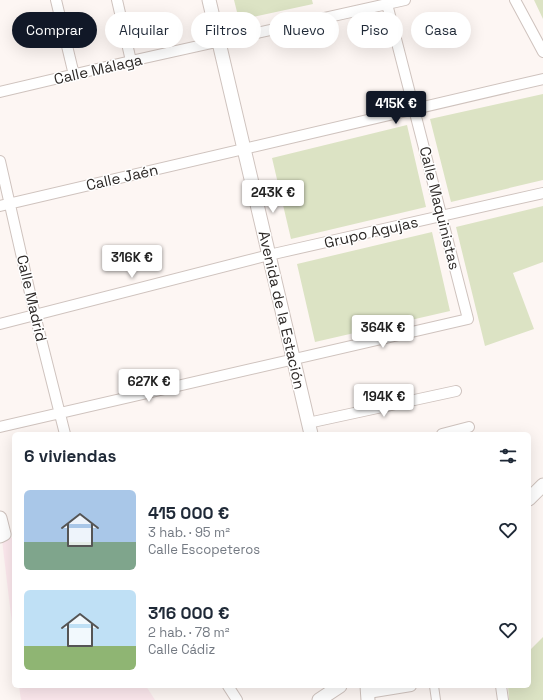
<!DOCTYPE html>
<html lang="es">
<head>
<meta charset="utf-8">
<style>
  :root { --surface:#fff; --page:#f6f6f7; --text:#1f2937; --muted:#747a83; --accent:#111827 }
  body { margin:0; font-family:"Space Grotesk",sans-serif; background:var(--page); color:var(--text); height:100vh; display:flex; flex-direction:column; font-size:15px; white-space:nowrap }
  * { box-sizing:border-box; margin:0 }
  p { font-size:13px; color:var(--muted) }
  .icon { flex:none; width:22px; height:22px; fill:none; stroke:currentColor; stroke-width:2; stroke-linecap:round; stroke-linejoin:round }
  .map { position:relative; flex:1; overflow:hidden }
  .sheet { position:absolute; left:12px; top:432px; width:519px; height:256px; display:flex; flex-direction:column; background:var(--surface); border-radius:6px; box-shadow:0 4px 16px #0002 }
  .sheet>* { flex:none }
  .guide { position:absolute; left:12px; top:12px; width:519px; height:36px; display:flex; gap:8px }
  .price { position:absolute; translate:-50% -34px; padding:0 9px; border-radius:4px; background:#fff; color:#222; font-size:13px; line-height:26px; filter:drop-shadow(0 1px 2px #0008) }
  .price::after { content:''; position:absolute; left:50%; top:24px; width:12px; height:9px; margin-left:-6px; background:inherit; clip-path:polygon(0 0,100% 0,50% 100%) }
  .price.selected { background:var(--accent); color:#fff }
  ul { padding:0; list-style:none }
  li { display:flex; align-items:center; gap:12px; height:100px; padding:0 12px }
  li span { display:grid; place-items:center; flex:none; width:112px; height:80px; border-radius:6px; color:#555 }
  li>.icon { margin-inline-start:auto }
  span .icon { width:48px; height:48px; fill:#fffc; stroke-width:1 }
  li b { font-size:17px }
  h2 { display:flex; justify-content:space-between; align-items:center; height:48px; padding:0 12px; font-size:17px }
  .tag { padding:0 14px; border-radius:18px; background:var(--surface); box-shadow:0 4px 16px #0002; font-size:14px; line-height:36px }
  .tag.selected { background:var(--accent); color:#fff }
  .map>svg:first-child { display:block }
  .education { fill:#fce8ed }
  .green { fill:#dce3c4 }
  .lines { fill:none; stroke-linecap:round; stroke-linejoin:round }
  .pedestrian-casing { stroke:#cfc3be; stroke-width:10 }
  .minor-casing { stroke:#cfc3be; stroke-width:12 }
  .tertiary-casing { stroke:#cfc3be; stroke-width:15 }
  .pedestrian { stroke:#fff; stroke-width:8 }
  .minor { stroke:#fff; stroke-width:10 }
  .tertiary { stroke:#fff; stroke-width:13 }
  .labels { text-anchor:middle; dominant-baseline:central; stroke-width:3; stroke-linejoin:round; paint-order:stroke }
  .street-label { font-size:15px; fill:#2d2927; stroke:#fff }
</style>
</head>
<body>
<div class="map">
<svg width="543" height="700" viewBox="0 0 543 700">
  <rect width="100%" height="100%" fill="#fdf6f3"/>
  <!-- education -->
  <path class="education" d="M 14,537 L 14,640 L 2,540 Z
    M 19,686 L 146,686 L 155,700 L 21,700 Z"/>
  <!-- green -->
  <path class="green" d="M 234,0 L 312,0 L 313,4 L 239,20 Z
    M 534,0 L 543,0 L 543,19 Z
    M 543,94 L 543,180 L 451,202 L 430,119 Z
    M 407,125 L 426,207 L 291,239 L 272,158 Z
    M 543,206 L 543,262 L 513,273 L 534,329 L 485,346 L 456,227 Z
    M 432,232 L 450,311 L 315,342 L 297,264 Z
    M 543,637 L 543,700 L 509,700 L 508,686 L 529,686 L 529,651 Z"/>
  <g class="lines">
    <defs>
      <path id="pedestrian" d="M 434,686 L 436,700"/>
      <path id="minor" d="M 56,0 L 74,75
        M 117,0 L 131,61
        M 515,0 L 543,52
        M 0,92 L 131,61 L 405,0
        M 0,161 L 35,315 L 65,434
        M 0,206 L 543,79
        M 0,324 L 269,255 L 543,193
        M 308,423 L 456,391
        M 0,427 L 468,319 L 387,4
        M 442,434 L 469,427
        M 228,686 L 237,700
        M 501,686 L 503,700
        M 368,693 L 411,686"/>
      <path id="tertiary" d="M 209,0 L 311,434
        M 529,499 L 543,485
        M 0,518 L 4,534 L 0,536
        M 367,686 L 368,700
        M 319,700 L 340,686"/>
    </defs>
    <!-- pedestrian casing -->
    <use href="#pedestrian" class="pedestrian-casing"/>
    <!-- minor casing -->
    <use href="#minor" class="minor-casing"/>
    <!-- tertiary casing -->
    <use href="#tertiary" class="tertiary-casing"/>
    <!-- pedestrian -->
    <use href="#pedestrian" class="pedestrian"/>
    <!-- minor -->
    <use href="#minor" class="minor"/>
    <!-- tertiary -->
    <use href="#tertiary" class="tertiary"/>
  </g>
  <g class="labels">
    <!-- street labels -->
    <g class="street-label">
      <text transform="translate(98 69) rotate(-13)">Calle Málaga</text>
      <text transform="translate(122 177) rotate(-13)">Calle Jaén</text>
      <text transform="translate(440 208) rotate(76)">Calle Maquinistas</text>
      <text transform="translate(371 232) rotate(-13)">Grupo Agujas</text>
      <text transform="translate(32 298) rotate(77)">Calle Madrid</text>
      <text transform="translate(282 310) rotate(77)">Avenida de la Estación</text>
    </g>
  </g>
</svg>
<b class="price selected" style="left:396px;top:125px">415K €</b>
<b class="price" style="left:273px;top:214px">243K €</b>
<b class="price" style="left:132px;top:279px">316K €</b>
<b class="price" style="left:383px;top:349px">364K €</b>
<b class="price" style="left:149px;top:403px">627K €</b>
<b class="price" style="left:384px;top:418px">194K €</b>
<div class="guide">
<a class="tag selected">Comprar</a>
<a class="tag">Alquilar</a>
<a class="tag">Filtros</a>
<a class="tag">Nuevo</a>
<a class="tag">Piso</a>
<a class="tag">Casa</a>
</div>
<section class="sheet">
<h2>6 viviendas<svg class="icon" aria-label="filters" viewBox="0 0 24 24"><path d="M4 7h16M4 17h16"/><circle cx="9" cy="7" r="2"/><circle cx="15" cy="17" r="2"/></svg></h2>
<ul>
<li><span style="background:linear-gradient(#a9c7e8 65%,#7fa58c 0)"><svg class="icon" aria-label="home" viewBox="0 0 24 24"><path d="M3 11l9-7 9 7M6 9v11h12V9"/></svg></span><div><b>415 000 €</b><p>3 hab. · 95 m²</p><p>Calle Escopeteros</p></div><svg class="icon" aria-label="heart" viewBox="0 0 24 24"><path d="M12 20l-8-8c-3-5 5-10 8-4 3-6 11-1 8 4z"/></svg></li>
<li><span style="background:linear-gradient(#bfe0f5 70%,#8fb573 0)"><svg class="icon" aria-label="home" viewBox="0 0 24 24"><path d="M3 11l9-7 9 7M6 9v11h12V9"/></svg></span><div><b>316 000 €</b><p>2 hab. · 78 m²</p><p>Calle Cádiz</p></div><svg class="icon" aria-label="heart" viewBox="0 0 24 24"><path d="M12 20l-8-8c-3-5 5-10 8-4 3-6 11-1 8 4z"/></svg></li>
</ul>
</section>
</div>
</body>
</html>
